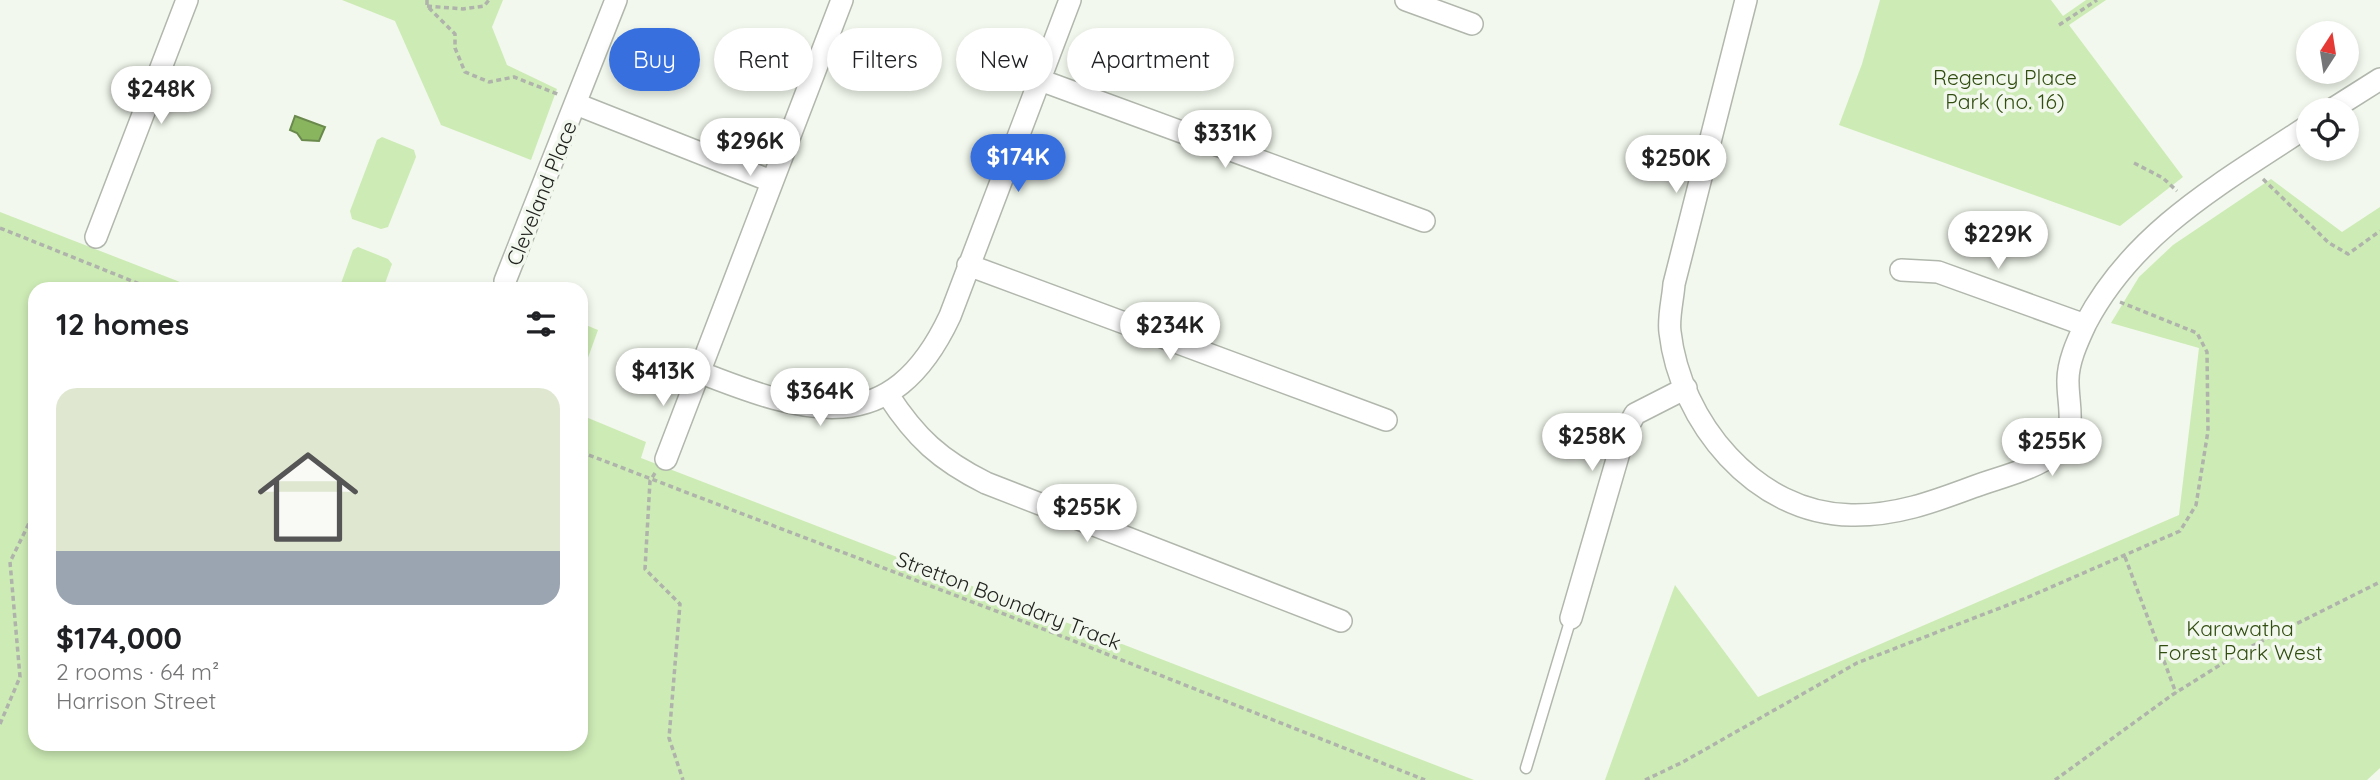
<!DOCTYPE html>
<html lang="en">
<head>
<meta charset="utf-8">
<style>
  :root { --surface:#fff; --page:#f2f2f2; --text:#202124; --muted:#757577; --accent:#376fde }
  body { margin:0; font-family:Quicksand,sans-serif; background:var(--page); color:var(--text); height:100vh; display:flex; flex-direction:column; font-size:26px; white-space:nowrap }
  * { box-sizing:border-box; margin:0 }
  p { font-size:23px; color:var(--muted) }
  .icon { flex:none; width:38px; height:38px; fill:none; stroke:currentColor; stroke-width:2; stroke-linecap:round; stroke-linejoin:round }
  .map { position:relative; flex:1; overflow:hidden }
  .drawer { position:absolute; left:28px; top:282px; width:560px; height:469px; display:flex; flex-direction:column; background:var(--surface); border-radius:21px; box-shadow:0 4px 10px #0003 }
  .drawer>* { flex:none }
  .hud { position:absolute; left:609px; top:28px; width:665px; height:63px; display:flex; gap:14px }
  .needle { width:46px; rotate:12deg }
  .tools { position:absolute; left:2296px; top:21px; display:grid; gap:14px }
  .tools a { display:grid; place-items:center; width:63px; height:63px; border-radius:50%; background:var(--surface); box-shadow:0 4px 10px #0003; font-size:35px }
  .price { position:absolute; translate:-50% -60px; padding:0 16px; border-radius:24px; background:#fff; color:#222; font-size:23px; line-height:46px; filter:drop-shadow(0 2px 4px #0008) }
  .price::after { content:''; position:absolute; left:50%; top:42px; width:21px; height:16px; margin-left:-10px; background:inherit; clip-path:polygon(0 0,100% 0,50% 100%) }
  .price.on { background:var(--accent); color:#fff }
  ul { padding:0; list-style:none }
  li { display:grid; align-content:center; gap:14px; height:371px; padding:0 28px }
  li span { display:grid; place-items:center; height:217px; border-radius:21px; color:#555 }
  li>.icon { margin-inline-start:auto }
  span .icon { width:126px; height:126px; fill:#fffc; stroke-width:1 }
  li b { font-size:30px }
  h2 { display:flex; justify-content:space-between; align-items:center; height:84px; padding:0 28px; font-size:30px }
  .pill { padding:0 24px; border-radius:32px; background:var(--surface); box-shadow:0 4px 10px #0003; font-size:24px; line-height:63px }
  .pill.on { background:var(--accent); color:#fff }
  .map>svg:first-child { display:block }
  .green { fill:#cdebb5 }
  .water { fill:#89b55f; stroke:#6a894c; stroke-width:2 }
  .lines { fill:none; stroke-linecap:round; stroke-linejoin:round }
  .service-casing { stroke:#b1b7ac; stroke-width:13 }
  .minor-casing { stroke:#b1b7ac; stroke-width:24 }
  .path { stroke:#afb3ab; stroke-width:3.5; stroke-dasharray:5 3.5; stroke-linecap:butt }
  .service { stroke:#fff; stroke-width:10 }
  .minor { stroke:#fff; stroke-width:21 }
  .labels { text-anchor:middle; dominant-baseline:central; stroke-width:7; stroke-linejoin:round; paint-order:stroke }
  .park-label { font-size:21px; fill:#314d10; stroke:#f2f8ed }
  .street-label { font-size:21px; fill:#21231f; stroke:#f2f8ed }
</style>
</head>
<body>
<div class="map">
<svg width="2380" height="780" viewBox="0 0 2380 780">
  <rect width="100%" height="100%" fill="#f2f8ed"/>
  <!-- green -->
  <path class="green" d="M 342,0 L 503,0 L 492,27 L 507,65 L 557,89 L 531,160 L 441,125 L 395,21 Z
    M 1880,0 L 2051,0 L 2063,16 L 2086,0 L 2106,0 L 2069,25 L 2183,177 L 2120,226 L 1839,125 L 1862,64 Z
    M 382,137 L 414,150 L 416,157 L 388,227 L 381,229 L 352,219 L 350,211 L 377,140 Z
    M 2271,179 L 2342,232 L 2380,207 L 2380,768 L 2367,780 L 1605,780 L 1675,585 L 1758,697 L 2179,515 L 2199,348 L 2111,323 L 2139,277 L 2173,245 Z
    M 0,212 L 198,289 L 35,289 L 35,744 L 581,744 L 581,415 L 646,442 L 641,458 L 1474,780 L 0,780 Z
    M 358,247 L 388,259 L 392,264 L 383,289 L 339,289 L 353,250 Z
    M 581,323 L 598,330 L 581,377 Z"/>
  <!-- water -->
  <path class="water" d="M 295,116 L 325,127 L 319,141 L 302,140 L 297,133 L 290,130 Z"/>
  <g class="lines">
    <defs>
      <path id="service" d="M 1526,768 L 1571,618"/>
      <path id="minor" d="M 1406,0 L 1472,24
        M 1746,0 L 1674,284 C 1673,299 1668,317 1670,332 C 1680,421 1755,514 1851,515 C 1895,516 1933,502 1973,487 C 2000,477 2034,470 2056,452 C 2078,434 2068,406 2068,383 C 2067,363 2078,340 2086,323 C 2135,230 2224,182 2308,126
        M 1040,80 L 1424,221
        M 576,104 L 771,181
        M 2331,110 L 2380,79
        M 96,237 L 187,0
        M 968,265 L 1386,420
        M 1901,270 L 1938,272 L 2085,325
        M 505,281 L 616,0
        M 699,372 C 806,414 891,442 950,316 L 1070,0
        M 888,395 C 916,438 940,460 986,483 L 1341,621
        M 666,459 L 842,0
        M 1571,618 L 1625,432 L 1635,414 L 1686,388"/>
    </defs>
    <!-- service casing -->
    <use href="#service" class="service-casing"/>
    <!-- minor casing -->
    <use href="#minor" class="minor-casing"/>
    <!-- path -->
    <path class="path" d="M 427,0 L 427,6 L 455,34 L 455,48 L 465,72 L 489,82 L 514,77 L 560,95
      M 427,6 L 463,9 L 484,6 L 489,0
      M 2059,25 L 2097,0
      M 2134,163 L 2163,178 L 2177,191
      M 2263,179 L 2329,243 L 2348,254 L 2380,231
      M 0,228 L 152,289
      M 581,452 L 1056,634 L 1425,780
      M 655,473 L 650,481 L 645,569 L 680,604 L 669,738 L 683,780
      M 2125,557 L 2176,693
      M 0,724 L 20,677 L 10,562 L 35,511
      M 1645,780 L 1683,762 L 1857,663 L 2026,598 L 2180,531 L 2196,505 L 2208,431 L 2207,352 L 2197,333 L 2120,302
      M 2055,780 L 2172,695 L 2244,650 L 2380,582"/>
    <!-- service -->
    <use href="#service" class="service"/>
    <!-- minor -->
    <use href="#minor" class="minor"/>
  </g>
  <g class="labels">
    <!-- park labels -->
    <g class="park-label">
      <text x="2005" y="77">Regency Place<tspan x="2005" dy="24">Park (no. 16)</tspan></text>
      <text x="2240" y="628">Karawatha<tspan x="2240" dy="24">Forest Park West</tspan></text>
    </g>
    <!-- street labels -->
    <g class="street-label">
      <text transform="translate(541 193) rotate(-68)">Cleveland Place</text>
      <text transform="translate(1009 600) rotate(21)">Stretton Boundary Track</text>
    </g>
  </g>
</svg>
<div class="tools">
<a><svg class="needle" viewBox="-14 -14 28 28"><path d="M0-13l5 13h-10z" fill="#e53935"/><path d="M0 13l5-13h-10z" fill="#757577"/></svg></a>
<a><svg class="icon" aria-label="locate" viewBox="0 0 24 24"><circle cx="12" cy="12" r="6"/><path d="M12 2v4M12 18v4M2 12h4M18 12h4"/></svg></a>
</div>
<b class="price" style="left:161px;top:126px">$248K</b>
<b class="price" style="left:1225px;top:170px">$331K</b>
<b class="price" style="left:750px;top:178px">$296K</b>
<b class="price on" style="left:1018px;top:194px">$174K</b>
<b class="price" style="left:1676px;top:195px">$250K</b>
<b class="price" style="left:1998px;top:271px">$229K</b>
<b class="price" style="left:1170px;top:362px">$234K</b>
<b class="price" style="left:663px;top:408px">$413K</b>
<b class="price" style="left:820px;top:428px">$364K</b>
<b class="price" style="left:1592px;top:473px">$258K</b>
<b class="price" style="left:2052px;top:478px">$255K</b>
<b class="price" style="left:1087px;top:544px">$255K</b>
<div class="hud">
<a class="pill on">Buy</a>
<a class="pill">Rent</a>
<a class="pill">Filters</a>
<a class="pill">New</a>
<a class="pill">Apartment</a>
</div>
<section class="drawer">
<h2>12 homes<svg class="icon" aria-label="filters" viewBox="0 0 24 24"><path d="M4 7h16M4 17h16"/><circle cx="9" cy="7" r="2"/><circle cx="15" cy="17" r="2"/></svg></h2>
<ul>
<li><span style="background:linear-gradient(#dfe7d0 75%,#9aa5b1 0)"><svg class="icon" aria-label="home" viewBox="0 0 24 24"><path d="M3 11l9-7 9 7M6 9v11h12V9"/></svg></span><div><b>$174,000</b><p>2 rooms · 64 m²</p><p>Harrison Street</p></div></li>
</ul>
</section>
</div>
</body>
</html>
